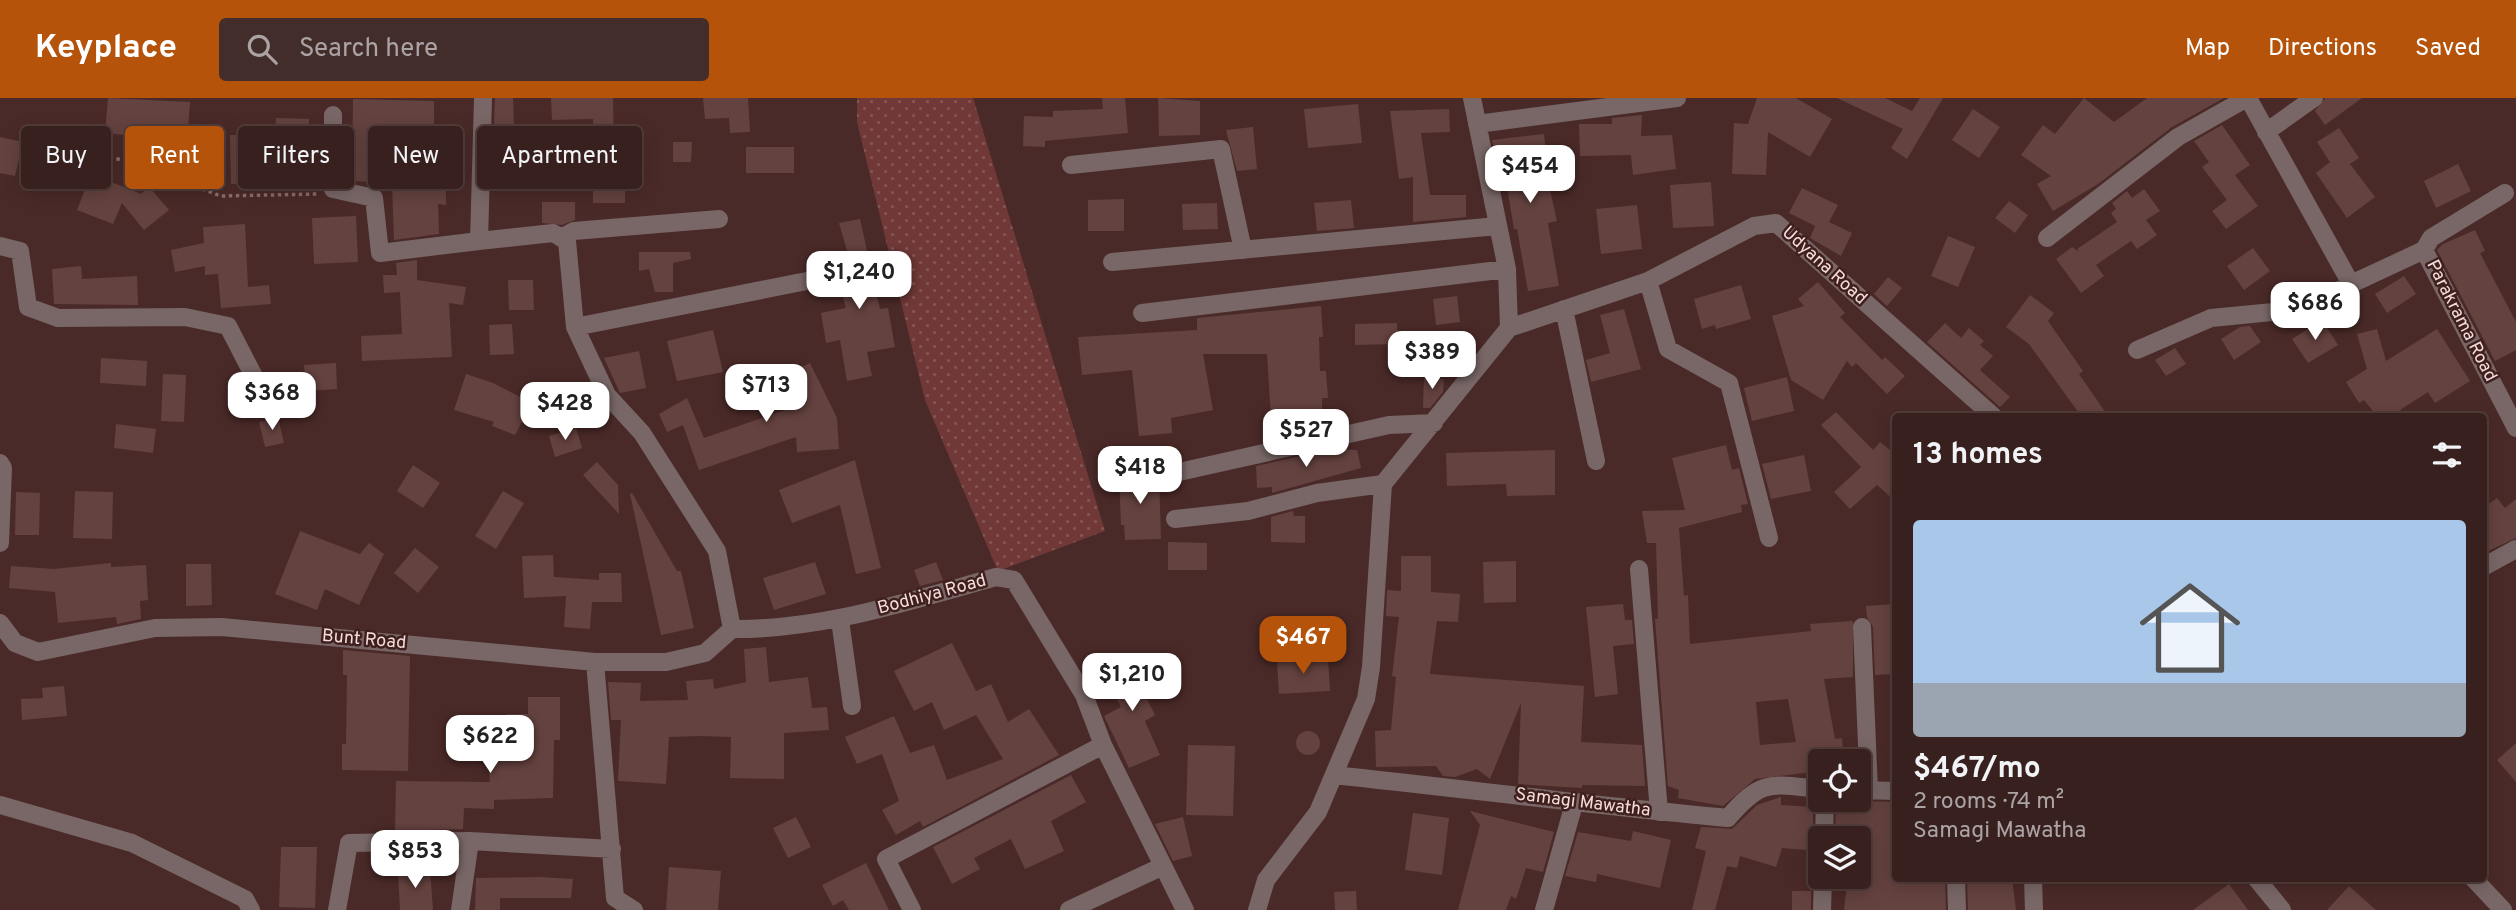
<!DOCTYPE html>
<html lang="en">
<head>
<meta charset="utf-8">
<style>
  :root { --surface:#38201e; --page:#432d2b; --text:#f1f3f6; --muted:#aba3a4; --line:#523e3c; --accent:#b45309 }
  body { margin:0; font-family:Overpass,sans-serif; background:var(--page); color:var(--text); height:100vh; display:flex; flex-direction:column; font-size:26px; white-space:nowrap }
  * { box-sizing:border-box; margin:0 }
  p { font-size:23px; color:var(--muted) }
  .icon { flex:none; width:38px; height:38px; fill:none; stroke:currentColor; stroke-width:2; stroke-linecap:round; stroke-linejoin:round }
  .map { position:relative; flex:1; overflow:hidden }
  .panel { position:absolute; left:1892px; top:315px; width:595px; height:469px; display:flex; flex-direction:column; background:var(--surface); border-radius:7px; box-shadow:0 4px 18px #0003,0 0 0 2px var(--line) }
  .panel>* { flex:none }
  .guide { position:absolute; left:21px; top:28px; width:665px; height:63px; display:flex; gap:14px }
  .fabs { position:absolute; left:1808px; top:651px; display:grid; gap:14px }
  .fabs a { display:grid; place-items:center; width:63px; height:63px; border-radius:7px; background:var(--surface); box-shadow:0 4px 18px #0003,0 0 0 2px var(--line); font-size:35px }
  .price { position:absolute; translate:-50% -60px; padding:0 16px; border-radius:14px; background:#fff; color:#222; font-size:23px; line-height:46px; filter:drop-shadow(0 2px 4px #0008) }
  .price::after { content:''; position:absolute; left:50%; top:42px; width:21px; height:16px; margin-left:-10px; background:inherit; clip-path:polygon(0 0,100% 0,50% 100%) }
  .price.selected { background:var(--accent); color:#fff }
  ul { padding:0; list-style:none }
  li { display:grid; align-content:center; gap:14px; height:371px; padding:0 21px }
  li+li { border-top:2px solid var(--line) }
  li span { display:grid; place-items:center; height:217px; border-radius:7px; color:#555 }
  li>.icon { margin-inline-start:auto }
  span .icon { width:126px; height:126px; fill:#fffc; stroke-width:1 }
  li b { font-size:30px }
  h2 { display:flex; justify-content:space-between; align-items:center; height:84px; padding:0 21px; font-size:30px }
  .tag { padding:0 24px; border-radius:7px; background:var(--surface); box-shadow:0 4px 18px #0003,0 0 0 2px var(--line); font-size:24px; line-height:63px }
  .tag.selected { background:var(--accent); color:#fff }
  header { display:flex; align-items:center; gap:42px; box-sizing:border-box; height:98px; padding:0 35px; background:var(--accent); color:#fff }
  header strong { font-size:33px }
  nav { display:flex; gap:38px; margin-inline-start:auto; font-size:24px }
  .search { width:490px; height:63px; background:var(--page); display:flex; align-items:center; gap:18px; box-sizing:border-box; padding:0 24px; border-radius:7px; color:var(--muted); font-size:26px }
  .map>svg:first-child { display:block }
  .grass { fill:url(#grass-dots) }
  .building { fill:#64423f; fill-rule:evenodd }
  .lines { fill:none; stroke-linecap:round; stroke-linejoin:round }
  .path { stroke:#896d6b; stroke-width:3.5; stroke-dasharray:3.5 3.5; stroke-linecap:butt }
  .minor { stroke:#786766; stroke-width:18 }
  .labels { text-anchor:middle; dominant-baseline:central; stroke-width:5; stroke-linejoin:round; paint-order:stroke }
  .street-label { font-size:18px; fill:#f3dddb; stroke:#3f201e }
</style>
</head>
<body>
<header>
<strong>Keyplace</strong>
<div class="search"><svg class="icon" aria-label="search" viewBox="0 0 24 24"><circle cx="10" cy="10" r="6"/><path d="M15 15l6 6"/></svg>Search here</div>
<nav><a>Map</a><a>Directions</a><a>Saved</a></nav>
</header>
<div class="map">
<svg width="2516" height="812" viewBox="0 0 2516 812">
  <defs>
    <pattern id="grass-dots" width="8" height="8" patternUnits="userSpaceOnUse" patternTransform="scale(1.75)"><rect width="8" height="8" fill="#703937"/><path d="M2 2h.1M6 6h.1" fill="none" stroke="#855553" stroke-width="1.8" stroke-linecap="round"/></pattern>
  </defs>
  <rect width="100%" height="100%" fill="#4a2a28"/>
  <!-- grass -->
  <path class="grass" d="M 857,0 L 973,0 L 1105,433 L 998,473 L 925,302 L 857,24 Z"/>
  <!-- building -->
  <path class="building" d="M 108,0 L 190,4 L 188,32 L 136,27 L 135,38 L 105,35 Z
    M 495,0 L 513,0 L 515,52 L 493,53 Z
    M 551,0 L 613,0 L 614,48 L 625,48 L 625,105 L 593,105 L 593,21 L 552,22 Z
    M 703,0 L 748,0 L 750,34 L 730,35 L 729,20 L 705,21 Z
    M 1102,0 L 1125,0 L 1128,35 L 1045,43 L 1045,49 L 1023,48 L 1024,18 L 1053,19 L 1053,13 L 1103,11 Z
    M 1158,0 L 1200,3 L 1200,37 L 1159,38 Z
    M 1757,0 L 1796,0 L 1832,21 L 1810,59 L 1768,34 L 1766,77 L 1732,76 L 1734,25 L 1748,26 Z
    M 1837,0 L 1885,0 L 1912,13 L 1920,0 L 1943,0 L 1907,61 L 1891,50 L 1903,31 Z
    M 2084,0 L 2114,24 L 2147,0 L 2224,0 L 2172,29 L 2098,86 L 2053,113 L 2037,86 L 2051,78 L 2021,57 L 2043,27 L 2055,36 Z
    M 2325,0 L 2362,0 L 2325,27 L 2315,13 Z
    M 353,1 L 434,3 L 434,61 L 446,61 L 446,107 L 438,106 L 439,136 L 394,142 L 392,85 L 352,83 Z
    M 1358,6 L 1362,45 L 1308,50 L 1304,11 Z
    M 1449,11 L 1450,34 L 1421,35 L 1430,97 L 1466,97 L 1466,119 L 1413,124 L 1413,79 L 1399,81 L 1390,13 Z
    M 1973,11 L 2000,29 L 1979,60 L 1952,42 Z
    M 1642,17 L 1641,38 L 1672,37 L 1676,71 L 1633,77 L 1631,57 L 1580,58 L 1579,26 L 1612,26 L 1612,20 Z
    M 276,20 L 309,21 L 307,83 L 231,86 L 230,37 L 275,36 Z
    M 2222,27 L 2250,67 L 2235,77 L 2258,108 L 2226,131 L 2212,113 L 2227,102 L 2202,69 L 2209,64 L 2194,43 Z
    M 1253,29 L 1257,71 L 1237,73 L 1226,32 Z
    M 2339,30 L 2359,60 L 2350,66 L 2375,99 L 2347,120 L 2316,75 L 2330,64 L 2317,44 Z
    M 1544,36 L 1550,92 L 1557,123 L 1548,125 L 1559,188 L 1528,193 L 1517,131 L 1514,131 L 1507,89 L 1502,90 L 1492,42 Z
    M 0,39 L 23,44 L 15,78 L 0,75 Z
    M 673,44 L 692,44 L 691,64 L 673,64 Z
    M 746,49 L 794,49 L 794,75 L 746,75 Z
    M 2458,66 L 2471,93 L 2436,110 L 2424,83 Z
    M 91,76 L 141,96 L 149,89 L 169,112 L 144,132 L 122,105 L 113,126 L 77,112 Z
    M 1711,84 L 1714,128 L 1673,130 L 1670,87 Z
    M 1802,90 L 1838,107 L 1829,124 L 1852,135 L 1841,158 L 1810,140 L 1815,128 L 1789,115 Z
    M 2144,91 L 2160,113 L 2146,122 L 2157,137 L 2137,151 L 2131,143 L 2096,167 L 2104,178 L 2081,195 L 2056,161 L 2072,149 L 2079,154 L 2077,151 L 2117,124 L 2111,115 L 2116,111 L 2112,105 L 2127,93 L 2132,100 Z
    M 1124,101 L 1124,133 L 1088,133 L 1088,102 Z
    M 1351,102 L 1354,130 L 1317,133 L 1314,105 Z
    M 2009,103 L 2028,117 L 2015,135 L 1995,120 Z
    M 542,104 L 575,104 L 575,122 L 562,127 L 542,125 Z
    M 1217,105 L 1218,131 L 1183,132 L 1182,106 Z
    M 1637,107 L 1642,151 L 1601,156 L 1596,111 Z
    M 356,118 L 358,164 L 314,166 L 312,120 Z
    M 860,121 L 880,211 L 888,210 L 895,249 L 867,254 L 872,278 L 847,283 L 840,242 L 826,245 L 821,215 L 846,210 L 843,199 L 856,197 L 853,173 L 839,125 Z
    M 245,126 L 248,189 L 269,187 L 271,206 L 221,210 L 218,176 L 205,177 L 205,168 L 175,174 L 171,152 L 204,145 L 203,129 Z
    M 2475,132 L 2485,153 L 2480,155 L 2516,224 L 2516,252 L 2495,263 L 2437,152 L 2443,146 Z
    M 1948,138 L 1975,149 L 1958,189 L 1931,178 Z
    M 2253,150 L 2270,173 L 2244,192 L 2227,168 Z
    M 639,154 L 690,154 L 691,161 L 673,165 L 673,194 L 655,194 L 649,171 L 639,173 Z
    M 417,162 L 417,182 L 466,189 L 463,207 L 449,205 L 452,259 L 362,263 L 361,238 L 402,236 L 400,194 L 384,195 L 383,177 L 397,177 L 396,165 Z
    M 81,168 L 82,181 L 137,178 L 138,207 L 54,206 L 52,171 Z
    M 2404,178 L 2416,196 L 2387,215 L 2375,196 Z
    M 1888,179 L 1902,190 L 1887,208 L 1874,196 Z
    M 508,182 L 533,182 L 534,212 L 509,212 Z
    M 1818,184 L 1845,215 L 1840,219 L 1882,262 L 1885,259 L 1905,278 L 1887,296 L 1856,265 L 1852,269 L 1847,263 L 1823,302 L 1791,282 L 1772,218 L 1804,208 L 1798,201 Z
    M 1741,187 L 1751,221 L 1716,231 L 1715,227 L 1702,231 L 1694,201 Z
    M 2030,197 L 2054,215 L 2048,223 L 2083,273 L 2079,276 L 2108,318 L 2081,318 L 2029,246 L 2006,229 Z
    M 1457,198 L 1460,224 L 1436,227 L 1433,201 Z
    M 1321,208 L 1323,239 L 1319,239 L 1320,273 L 1326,273 L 1328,300 L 1322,300 L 1322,314 L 1271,319 L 1267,256 L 1203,256 L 1213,312 L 1171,320 L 1172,335 L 1139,338 L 1132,272 L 1082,277 L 1078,239 L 1197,232 L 1197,220 Z
    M 1624,211 L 1641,271 L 1591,284 L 1586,262 L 1610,255 L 1600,217 Z
    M 2322,222 L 2338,247 L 2308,265 L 2292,241 Z
    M 1397,225 L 1398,246 L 1355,247 L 1355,226 Z
    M 1945,225 L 1961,240 L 1969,230 L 1984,243 L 1980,247 L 1993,258 L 1980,272 L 2010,299 L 2000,309 L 1927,244 Z
    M 512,226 L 514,256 L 490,257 L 489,227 Z
    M 2250,228 L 2261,244 L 2234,262 L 2221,241 L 2240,229 Z
    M 2377,231 L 2386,263 L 2437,231 L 2470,283 L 2435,305 L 2428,294 L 2400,312 L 2406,318 L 2377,318 L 2364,302 L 2359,305 L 2346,284 L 2367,271 L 2357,236 Z
    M 713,232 L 723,274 L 677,283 L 667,243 Z
    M 2175,250 L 2186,266 L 2166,278 L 2155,262 Z
    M 639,253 L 646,290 L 620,295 L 604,260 Z
    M 1418,253 L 1438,254 L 1437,271 L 1417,270 Z
    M 101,260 L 147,263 L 146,288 L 100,285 Z
    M 336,265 L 337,291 L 306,293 L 304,267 Z
    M 810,265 L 837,320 L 839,351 L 797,354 L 796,339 L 699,372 L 683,327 L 667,334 L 659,316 L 687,300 L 704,340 L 788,311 L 774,283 Z
    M 163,276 L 186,277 L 184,324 L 161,323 Z
    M 466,276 L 493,285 L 532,305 L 515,337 L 492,328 L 494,324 L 454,312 Z
    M 1787,279 L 1794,313 L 1752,323 L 1744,290 Z
    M 1424,280 L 1444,281 L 1443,294 L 1430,310 L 1423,310 Z
    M 1836,314 L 1873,352 L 1880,344 L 1895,356 L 1895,403 L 1877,387 L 1850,411 L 1834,394 L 1861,369 L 1821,327 Z
    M 278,319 L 284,345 L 265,349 L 259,324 Z
    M 116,326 L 156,331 L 153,355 L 114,350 Z
    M 576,330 L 582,350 L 555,359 L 549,338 Z
    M 1726,347 L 1732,372 L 1739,370 L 1748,406 L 1741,407 L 1742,414 L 1679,430 L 1684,498 L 1688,497 L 1690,546 L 1811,533 L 1810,526 L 1853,523 L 1853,579 L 1824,581 L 1835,641 L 1842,640 L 1844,663 L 1820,663 L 1820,673 L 1755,681 L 1723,708 L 1678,700 L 1679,692 L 1668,688 L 1655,521 L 1658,521 L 1656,445 L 1647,445 L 1642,413 L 1685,412 L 1672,360 ZM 1788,601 L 1796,644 L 1760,647 L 1756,604 Z
    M 1332,351 L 1357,352 L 1361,370 L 1272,395 L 1272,389 L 1257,390 L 1256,368 Z
    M 1555,352 L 1555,397 L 1507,398 L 1506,386 L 1447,388 L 1446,355 Z
    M 1804,357 L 1811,393 L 1771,401 L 1762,366 Z
    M 855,362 L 881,470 L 856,476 L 840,407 L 792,425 L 779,392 Z
    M 597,364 L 618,387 L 619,416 L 583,377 Z
    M 413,367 L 440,385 L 423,410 L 397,393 Z
    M 1159,375 L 1161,441 L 1125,442 L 1124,427 L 1121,427 L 1119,376 Z
    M 75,393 L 113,394 L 112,441 L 73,440 Z
    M 503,393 L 524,405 L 496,451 L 475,438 Z
    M 16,394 L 40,395 L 39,437 L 15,437 Z
    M 632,395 L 677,473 L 681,473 L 694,530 L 661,537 L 630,396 Z
    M 2497,400 L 2505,410 L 2516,401 L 2516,440 L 2484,455 L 2483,410 Z
    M 1293,413 L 1294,418 L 1305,418 L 1305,445 L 1271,444 L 1271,419 Z
    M 300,433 L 360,456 L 369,445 L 384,456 L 359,507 L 325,491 L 317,512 L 275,496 Z
    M 1168,444 L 1207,445 L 1207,472 L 1168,472 Z
    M 415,450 L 439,469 L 418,495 L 394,475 Z
    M 553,457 L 554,479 L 599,482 L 599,475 L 621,475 L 622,504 L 592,504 L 590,531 L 564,529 L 566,498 L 524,500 L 522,458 Z
    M 1401,458 L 1431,458 L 1431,494 L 1460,496 L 1458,524 L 1437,523 L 1430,576 L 1584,588 L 1581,644 L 1642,647 L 1645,688 L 1582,687 L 1582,690 L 1518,686 L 1521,605 L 1490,681 L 1477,671 L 1455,679 L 1443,678 L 1436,668 L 1376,669 L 1375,633 L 1391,632 L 1396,579 L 1392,578 L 1399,519 L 1386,518 L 1387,492 L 1401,493 Z
    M 1516,463 L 1516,504 L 1484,505 L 1483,464 Z
    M 815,464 L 826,496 L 774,512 L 763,480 Z
    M 936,464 L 943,482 L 920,488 L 914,472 Z
    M 111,465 L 111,469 L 146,467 L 148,502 L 140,503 L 141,521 L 117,526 L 116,519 L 58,525 L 55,494 L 9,490 L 11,468 L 54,471 Z
    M 186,466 L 211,466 L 212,507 L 186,508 Z
    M 1623,506 L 1625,522 L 1632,522 L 1634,546 L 1613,548 L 1618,596 L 1595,599 L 1586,509 Z
    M 1895,506 L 1895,576 L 1875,577 L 1873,529 L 1867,519 L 1866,508 Z
    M 952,545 L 976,593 L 991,586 L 1008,624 L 1029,611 L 1059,657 L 923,729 L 920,723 L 896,737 L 882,712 L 899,703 L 882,656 L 857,666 L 845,639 L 894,618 L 910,655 L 934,647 L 947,682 L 1003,661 L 976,617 L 944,632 L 932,604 L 914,613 L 894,573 Z
    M 766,549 L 769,584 L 808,579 L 812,610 L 827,609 L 829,632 L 784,635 L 784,681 L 730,680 L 731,639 L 700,638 L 669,639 L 666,686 L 618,683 L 621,622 L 611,622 L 608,584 L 641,585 L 640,603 L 688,602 L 686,583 L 713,581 L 714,591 L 746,584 L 744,551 Z
    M 343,552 L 410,558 L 408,673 L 342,672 L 342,646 L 346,646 L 347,577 L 343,577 Z
    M 1140,559 L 1154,587 L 1143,593 L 1155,617 L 1145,623 L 1160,657 L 1129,670 L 1104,618 L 1121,609 L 1105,577 Z
    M 1328,560 L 1330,593 L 1279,596 L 1277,563 Z
    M 64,588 L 67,618 L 22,622 L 21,601 L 43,600 L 42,590 Z
    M 528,599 L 560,599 L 560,642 L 554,642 L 553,700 L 494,702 L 494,711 L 464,710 L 463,731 L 395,733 L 396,683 L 490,684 L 488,660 L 505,658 L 506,616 L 528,616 Z
    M1296 645a12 12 0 1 1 24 0a12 12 0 1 1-24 0Z
    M 2516,645 L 2516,684 L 2497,662 Z
    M 1188,647 L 1235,648 L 1233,718 L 1186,717 Z
    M 1071,677 L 1086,704 L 1051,723 L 1064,753 L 1025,771 L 1011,741 L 974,760 L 980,771 L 952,786 L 933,749 Z
    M 1781,699 L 1781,707 L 1813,709 L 1813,740 L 1818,753 L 1782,750 L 1776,769 L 1740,758 L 1737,770 L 1727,768 L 1715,812 L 1692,812 L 1706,753 L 1695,750 L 1701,729 L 1732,731 L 1757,707 Z
    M 1836,702 L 1895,704 L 1895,780 L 1945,780 L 1946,812 L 1844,812 L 1847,785 L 1858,785 L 1858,740 L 1835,740 Z
    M 1470,713 L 1554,734 L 1543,774 L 1526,770 L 1516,801 L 1511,798 L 1506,812 L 1458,812 L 1480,727 Z
    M 1413,715 L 1449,720 L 1442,777 L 1405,772 Z
    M 796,719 L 811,749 L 788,760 L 773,730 Z
    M 1183,719 L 1192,758 L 1173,763 L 1155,726 Z
    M 1633,733 L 1671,742 L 1660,790 L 1597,776 L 1596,784 L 1565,778 L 1578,734 L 1631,743 Z
    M 281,749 L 317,749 L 315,810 L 279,809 Z
    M 866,765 L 889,812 L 849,812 L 843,802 L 833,808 L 822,787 Z
    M 669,769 L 721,773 L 718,812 L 666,812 Z
    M 430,771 L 433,812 L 400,812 L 398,773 Z
    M 540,779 L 573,781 L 571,800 L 500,800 L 500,812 L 475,812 L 476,780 Z
    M 1967,780 L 2012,780 L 2016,812 L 1968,812 Z
    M 2229,786 L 2248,812 L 2193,812 Z
    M 2349,788 L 2376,812 L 2327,812 Z
    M 1356,793 L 1357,812 L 1335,812 L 1334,794 Z
    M 1792,793 L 1811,793 L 1811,812 L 1792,812 Z"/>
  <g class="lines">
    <!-- path -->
    <path class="path" d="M 89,55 L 132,64 L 221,98 L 317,96"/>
    <!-- minor -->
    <path class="minor" d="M 483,0 L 479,143 L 553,135 L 567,143 L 575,229 L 607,297 L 642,335 L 717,453 L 732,531
      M 2248,0 L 2351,186 L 2424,152 L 2516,330
      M 333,17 L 333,91 L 374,100 L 380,155 L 479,143
      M 1477,26 L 1677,0
      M 2266,34 L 2314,0
      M 1071,67 L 1221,51 L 1243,152
      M 561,140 L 574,133 L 719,121
      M 2047,140 L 2178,39 L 2247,0
      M 0,148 L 20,153 L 28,209 L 58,220 L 185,219 L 228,228 L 260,290
      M 2424,152 L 2431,140 L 2505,95
      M 1112,164 L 1497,128
      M 1648,183 L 1668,251 L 1729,285 L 1769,440
      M 1564,211 L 1596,363
      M 1142,215 L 1507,171
      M 575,229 L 842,176
      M 1509,230 L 1648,183 L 1754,128 L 1776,125 L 1993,318
      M 2137,252 L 2211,220 L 2304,211 L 2351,186
      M 0,365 L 3,370 L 0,445
      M 1170,376 L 1389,327 L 1434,325
      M 1175,421 L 1248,413 L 1317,395 L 1383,386
      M 2483,469 L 2516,451
      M 1639,471 L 1659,714
      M 840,522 L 852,608
      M 0,525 L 15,545 L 38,554 L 155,530 L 222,529 L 595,564 L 666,564 L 705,555 L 732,531
      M 1862,529 L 1869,693
      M 732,531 C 823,532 909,503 996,479 L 1014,482 L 1084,597 L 1103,647 L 1185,812
      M 595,564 L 615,800 L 634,812
      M 1334,677 C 1466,691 1596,708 1728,720 C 1762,680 1771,686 1820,691
      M 1860,692 L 1895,693
      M 0,707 L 132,745 L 245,801 L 251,812
      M 1824,740 L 1825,702
      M 1956,780 L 1957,812
      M 2033,780 L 2034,812
      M 2256,780 L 2282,812
      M 2473,780 L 2503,812
      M 337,812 L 349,745 L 470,743 L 612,751
      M 460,812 L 470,743
      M 912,812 L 886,761 L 1103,647
      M 1069,812 L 1161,769
      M 1257,812 L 1266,782 L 1318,714 L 1366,601 L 1371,569 L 1383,386 L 1509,230 L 1507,171 L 1472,0
      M 1544,812 L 1574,706
      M 1822,812 L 1823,779"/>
  </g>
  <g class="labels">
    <!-- street labels -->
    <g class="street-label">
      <text transform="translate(1824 168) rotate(42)">Udyana Road</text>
      <text transform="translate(2461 223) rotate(63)">Parakrama Road</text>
      <text transform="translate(932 497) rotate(-15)">Bodhiya Road</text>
      <text transform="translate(364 542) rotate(5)">Bunt Road</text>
      <text transform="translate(1583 705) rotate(7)">Samagi Mawatha</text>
    </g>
  </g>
</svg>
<div class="fabs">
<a><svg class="icon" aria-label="locate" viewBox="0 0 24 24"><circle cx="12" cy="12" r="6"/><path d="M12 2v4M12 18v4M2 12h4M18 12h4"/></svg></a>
<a><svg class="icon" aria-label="layers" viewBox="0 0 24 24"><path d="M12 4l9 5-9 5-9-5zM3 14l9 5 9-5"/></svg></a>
</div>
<b class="price" style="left:1530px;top:107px">$454</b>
<b class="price" style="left:859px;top:213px">$1,240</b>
<b class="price" style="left:2315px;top:244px">$686</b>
<b class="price" style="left:1432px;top:293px">$389</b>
<b class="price" style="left:766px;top:326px">$713</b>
<b class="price" style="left:272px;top:334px">$368</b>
<b class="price" style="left:565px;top:344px">$428</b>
<b class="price" style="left:1306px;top:371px">$527</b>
<b class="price" style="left:1140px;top:408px">$418</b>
<b class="price selected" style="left:1303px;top:578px">$467</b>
<b class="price" style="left:1132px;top:615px">$1,210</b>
<b class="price" style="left:490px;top:677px">$622</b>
<b class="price" style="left:415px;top:792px">$853</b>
<div class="guide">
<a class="tag">Buy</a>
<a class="tag selected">Rent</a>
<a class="tag">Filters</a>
<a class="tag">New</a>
<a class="tag">Apartment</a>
</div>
<section class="panel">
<h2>13 homes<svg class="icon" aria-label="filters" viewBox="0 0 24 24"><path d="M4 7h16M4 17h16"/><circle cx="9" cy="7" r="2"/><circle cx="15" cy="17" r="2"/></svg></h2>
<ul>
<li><span style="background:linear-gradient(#a9c7e8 75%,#9aa5b1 0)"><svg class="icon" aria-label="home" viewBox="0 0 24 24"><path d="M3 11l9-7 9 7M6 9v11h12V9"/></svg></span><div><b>$467/mo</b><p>2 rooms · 74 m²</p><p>Samagi Mawatha</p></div></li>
</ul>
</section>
</div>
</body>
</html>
